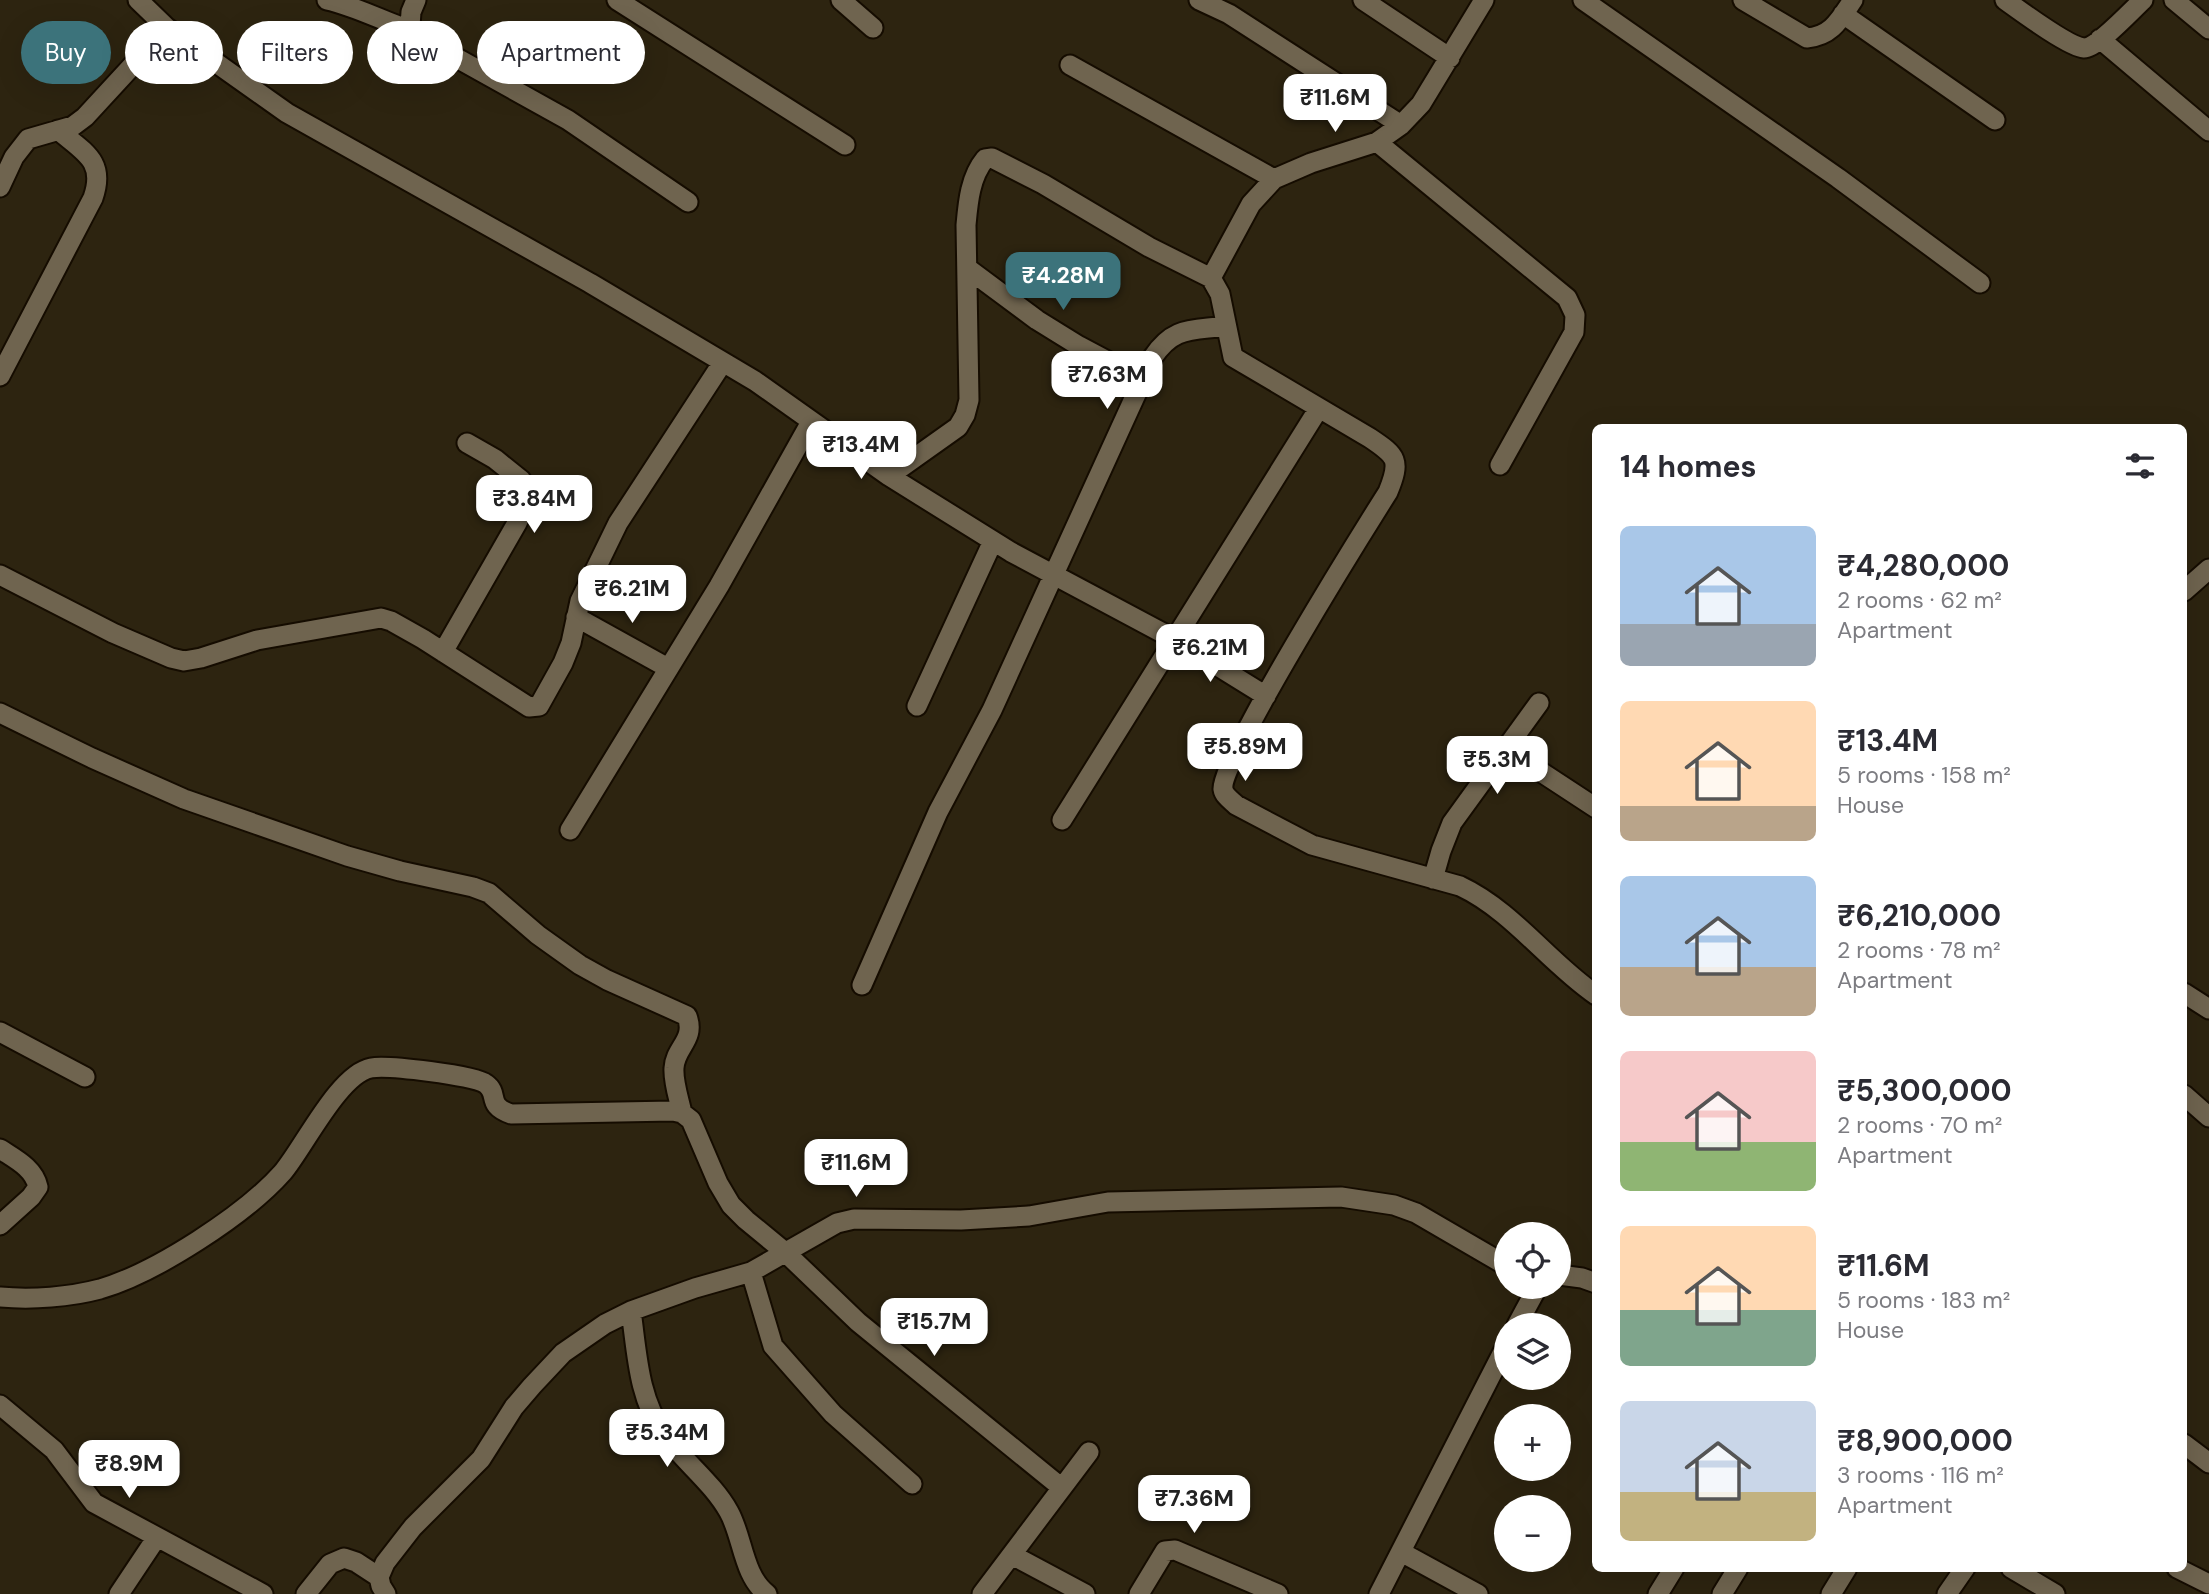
<!DOCTYPE html>
<html lang="en">
<head>
<meta charset="utf-8">
<style>
  :root { --surface:#fff; --page:#f7f7f7; --text:#2b2b33; --muted:#7c7c81; --accent:#3c737b }
  body { margin:0; font-family:"DM Sans",sans-serif; background:var(--page); color:var(--text); height:100vh; display:flex; flex-direction:column; font-size:26px; white-space:nowrap }
  * { box-sizing:border-box; margin:0 }
  p { font-size:23px; color:var(--muted) }
  .icon { flex:none; width:38px; height:38px; fill:none; stroke:currentColor; stroke-width:2; stroke-linecap:round; stroke-linejoin:round }
  .map { position:relative; flex:1; overflow:hidden }
  .panel { position:absolute; left:1592px; top:424px; width:595px; height:1148px; display:flex; flex-direction:column; background:var(--surface); border-radius:10px; box-shadow:0 7px 28px #0002 }
  .panel>* { flex:none }
  .banner { position:absolute; left:21px; top:21px; width:665px; height:63px; display:flex; gap:14px }
  .tools { position:absolute; left:1494px; top:1222px; display:grid; gap:14px }
  .tools a { display:grid; place-items:center; width:77px; height:77px; border-radius:50%; background:var(--surface); box-shadow:0 7px 28px #0002; font-size:35px }
  .price { position:absolute; translate:-50% -60px; padding:0 16px; border-radius:14px; background:#fff; color:#222; font-size:23px; line-height:46px; filter:drop-shadow(0 2px 4px #0008) }
  .price::after { content:''; position:absolute; left:50%; top:42px; width:21px; height:16px; margin-left:-10px; background:inherit; clip-path:polygon(0 0,100% 0,50% 100%) }
  .price.selected { background:var(--accent); color:#fff }
  ul { padding:0; list-style:none }
  li { display:flex; align-items:center; gap:21px; height:175px; padding:0 28px }
  li span { display:grid; place-items:center; flex:none; width:196px; height:140px; border-radius:10px; color:#555 }
  li>.icon { margin-inline-start:auto }
  span .icon { width:84px; height:84px; fill:#fffc; stroke-width:1 }
  li b { font-size:30px }
  h2 { display:flex; justify-content:space-between; align-items:center; height:84px; padding:0 28px; font-size:30px }
  .pill { padding:0 24px; border-radius:32px; background:var(--surface); box-shadow:0 7px 28px #0002; font-size:24px; line-height:63px }
  .pill.selected { background:var(--accent); color:#fff }
  .map>svg:first-child { display:block }
  .lines { fill:none; stroke-linecap:round; stroke-linejoin:round }
  .minor-casing { stroke:#150c00; stroke-width:23 }
  .minor { stroke:#6f644f; stroke-width:19 }
</style>
</head>
<body>
<div class="map">
<svg width="2209" height="1594" viewBox="0 0 2209 1594">
  <rect width="100%" height="100%" fill="#2d2410"/>
  <g class="lines">
    <defs>
      <path id="minor" d="M 138,0 L 167,28 L 287,113 L 590,283 L 755,381 L 889,476 L 958,427 L 965,415 L 969,400 L 966,225 C 968,203 970,177 985,159 L 992,158 L 1043,184 L 1149,247 L 1211,278 L 1220,294 L 1233,357 L 1370,438 C 1397,456 1401,460 1388,492 C 1364,530 1219,762 1223,789 C 1224,796 1232,801 1236,805 L 1312,845 L 1460,886 C 1513,911 1548,962 1596,995
        M 327,0 C 358,7 384,22 413,31
        M 416,0 L 411,12 L 410,26 L 419,37 L 568,120 L 688,202
        M 617,0 L 845,145
        M 841,0 L 873,28
        M 1199,0 L 1229,14 L 1401,125
        M 1363,0 L 1450,58
        M 1583,0 L 1838,178 L 1980,283
        M 1743,0 L 1807,38 C 1832,36 1840,19 1853,0
        M 2005,0 C 2019,10 2069,47 2084,48 C 2097,48 2132,10 2143,0
        M 2174,0 L 2209,29
        M 1843,14 L 1995,120
        M 2100,39 L 2209,131
        M 1070,65 L 1274,179
        M 1377,142 L 1567,298 L 1575,315 L 1574,332 L 1500,465
        M 0,187 L 14,157 L 28,139 L 73,126 L 85,117 L 167,28
        M 967,268 L 1037,320 L 1079,346 L 1143,380
        M 1211,278 L 1251,204 L 1274,179 L 1311,163 L 1377,142 L 1401,125 L 1421,104 L 1484,0
        M 0,376 L 93,198 C 106,161 84,152 58,130
        M 889,476 L 1011,552 L 1174,639 L 1266,696
        M 0,575 L 113,633 L 171,658 L 184,661 L 201,658 L 257,640 L 381,618 L 391,621 L 423,639 L 529,707 L 539,706 L 563,663 L 571,643 L 580,601 L 618,523 L 723,362
        M 2184,591 L 2209,569
        M 576,617 L 668,668
        M 443,652 L 517,523 L 528,499 L 528,491 L 521,480 L 495,459 L 467,443
        M 917,706 L 993,541
        M 0,713 L 92,758 L 184,799 L 347,856 L 400,871 L 473,887 L 489,893 L 538,935 L 580,965 L 607,980 L 687,1016 C 696,1040 675,1047 674,1068 C 673,1082 679,1099 682,1113
        M 1506,749 L 1596,808
        M 1062,820 L 1319,408
        M 570,830 L 719,586 L 811,422
        M 1433,879 L 1441,851 L 1452,823 L 1539,703
        M 862,985 L 938,812 L 992,710 L 1153,357 C 1174,326 1191,331 1226,326
        M 2184,993 L 2209,1009
        M 0,1032 L 85,1077
        M 2184,1095 L 2209,1117
        M 0,1149 C 15,1159 34,1168 38,1187 L 31,1197 L 0,1225
        M 751,1272 L 773,1346 L 833,1414 L 912,1484
        M 1559,1275 L 1582,1278 L 1596,1283
        M 0,1297 C 32,1300 70,1297 100,1289 C 155,1273 245,1215 283,1172 C 304,1147 339,1074 371,1068 C 387,1065 474,1075 486,1084 C 500,1094 485,1105 511,1114 L 673,1111 L 682,1113 L 691,1120 L 718,1183 L 731,1205 L 746,1220 L 785,1252 L 858,1322 L 1062,1488
        M 631,1311 C 637,1352 638,1398 664,1434 C 683,1461 713,1483 729,1512 C 743,1537 743,1576 767,1594
        M 1517,1325 L 1538,1286
        M 0,1405 L 54,1450 L 94,1503 L 263,1594
        M 2184,1444 L 2209,1463
        M 1401,1552 L 1478,1594
        M 1012,1555 L 1085,1594
        M 2011,1568 L 2055,1594
        M 2177,1568 L 2209,1584
        M 119,1594 L 157,1537
        M 306,1594 L 330,1564 L 344,1558 L 356,1562 L 379,1577
        M 386,1594 L 381,1586 L 379,1577 L 385,1563 L 413,1527 L 481,1459 L 514,1407 L 532,1386 L 563,1353 L 605,1324 L 631,1311 L 695,1288 L 751,1272 L 837,1223 L 854,1219 L 961,1220 L 1029,1216 L 1108,1202 L 1341,1197 L 1394,1205 L 1416,1213 L 1507,1266
        M 982,1594 L 1089,1452
        M 1139,1594 L 1165,1551 L 1175,1550 L 1278,1594
        M 1379,1594 L 1507,1344
        M 1658,1594 L 1674,1568
        M 1722,1594 L 1738,1568
        M 1831,1594 L 1847,1568
        M 1947,1594 L 1965,1568"/>
    </defs>
    <!-- minor casing -->
    <use href="#minor" class="minor-casing"/>
    <!-- minor -->
    <use href="#minor" class="minor"/>
  </g>
</svg>
<div class="tools">
<a><svg class="icon" aria-label="locate" viewBox="0 0 24 24"><circle cx="12" cy="12" r="6"/><path d="M12 2v4M12 18v4M2 12h4M18 12h4"/></svg></a>
<a><svg class="icon" aria-label="layers" viewBox="0 0 24 24"><path d="M12 4l9 5-9 5-9-5zM3 14l9 5 9-5"/></svg></a>
<a>+</a>
<a>−</a>
</div>
<b class="price" style="left:1335px;top:134px">₹11.6M</b>
<b class="price selected" style="left:1063px;top:312px">₹4.28M</b>
<b class="price" style="left:1107px;top:411px">₹7.63M</b>
<b class="price" style="left:861px;top:481px">₹13.4M</b>
<b class="price" style="left:534px;top:535px">₹3.84M</b>
<b class="price" style="left:632px;top:625px">₹6.21M</b>
<b class="price" style="left:1210px;top:684px">₹6.21M</b>
<b class="price" style="left:1245px;top:783px">₹5.89M</b>
<b class="price" style="left:1497px;top:796px">₹5.3M</b>
<b class="price" style="left:856px;top:1199px">₹11.6M</b>
<b class="price" style="left:934px;top:1358px">₹15.7M</b>
<b class="price" style="left:667px;top:1469px">₹5.34M</b>
<b class="price" style="left:129px;top:1500px">₹8.9M</b>
<b class="price" style="left:1194px;top:1535px">₹7.36M</b>
<div class="banner">
<a class="pill selected">Buy</a>
<a class="pill">Rent</a>
<a class="pill">Filters</a>
<a class="pill">New</a>
<a class="pill">Apartment</a>
</div>
<section class="panel">
<h2>14 homes<svg class="icon" aria-label="filters" viewBox="0 0 24 24"><path d="M4 7h16M4 17h16"/><circle cx="9" cy="7" r="2"/><circle cx="15" cy="17" r="2"/></svg></h2>
<ul>
<li><span style="background:linear-gradient(#a9c7e8 70%,#9aa5b1 0)"><svg class="icon" aria-label="home" viewBox="0 0 24 24"><path d="M3 11l9-7 9 7M6 9v11h12V9"/></svg></span><div><b>₹4,280,000</b><p>2 rooms · 62 m²</p><p>Apartment</p></div></li>
<li><span style="background:linear-gradient(#ffd9b3 75%,#b9a48a 0)"><svg class="icon" aria-label="home" viewBox="0 0 24 24"><path d="M3 11l9-7 9 7M6 9v11h12V9"/></svg></span><div><b>₹13.4M</b><p>5 rooms · 158 m²</p><p>House</p></div></li>
<li><span style="background:linear-gradient(#a9c7e8 65%,#b9a48a 0)"><svg class="icon" aria-label="home" viewBox="0 0 24 24"><path d="M3 11l9-7 9 7M6 9v11h12V9"/></svg></span><div><b>₹6,210,000</b><p>2 rooms · 78 m²</p><p>Apartment</p></div></li>
<li><span style="background:linear-gradient(#f6c9c9 65%,#8fb573 0)"><svg class="icon" aria-label="home" viewBox="0 0 24 24"><path d="M3 11l9-7 9 7M6 9v11h12V9"/></svg></span><div><b>₹5,300,000</b><p>2 rooms · 70 m²</p><p>Apartment</p></div></li>
<li><span style="background:linear-gradient(#ffd9b3 60%,#7fa58c 0)"><svg class="icon" aria-label="home" viewBox="0 0 24 24"><path d="M3 11l9-7 9 7M6 9v11h12V9"/></svg></span><div><b>₹11.6M</b><p>5 rooms · 183 m²</p><p>House</p></div></li>
<li><span style="background:linear-gradient(#c9d6e8 65%,#c2b280 0)"><svg class="icon" aria-label="home" viewBox="0 0 24 24"><path d="M3 11l9-7 9 7M6 9v11h12V9"/></svg></span><div><b>₹8,900,000</b><p>3 rooms · 116 m²</p><p>Apartment</p></div></li>
</ul>
</section>
</div>
</body>
</html>
